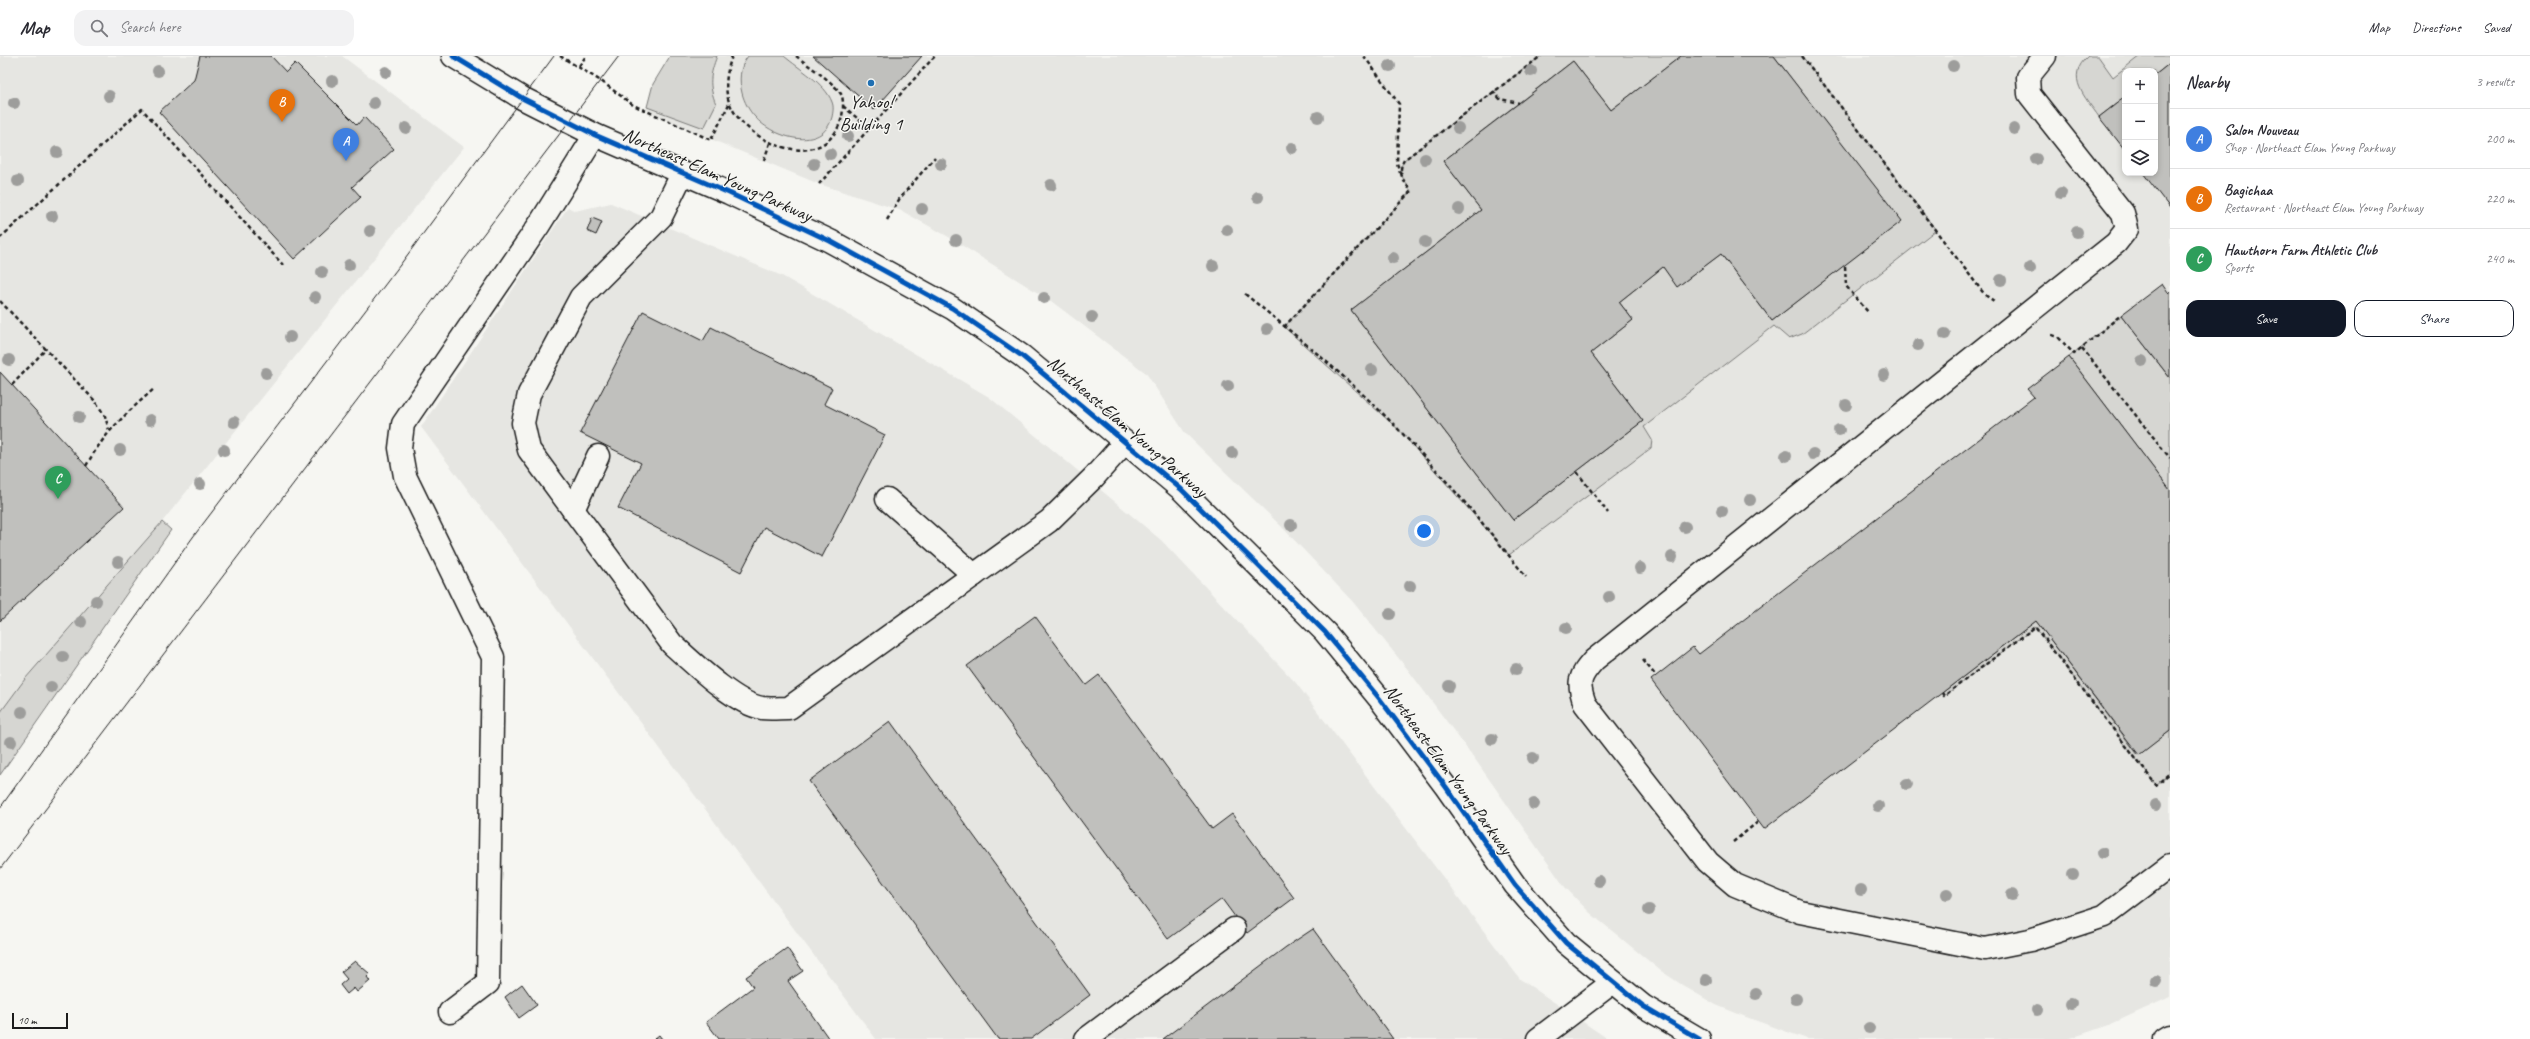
<!DOCTYPE html>
<meta charset="utf-8">
<style>
:root{--surface:#fff;--page:#f2f2f3;--text:#2b2b33;--muted:#7c7c81;--line:#e1e1e2;--accent:#111827}
body{margin:0;font-family:Caveat,sans-serif;background:var(--page);color:var(--text)}
.controls{position:absolute;right:12px;top:12px;display:grid;overflow:hidden;border-radius:8px;box-shadow:0 2px 6px #0003}
.controls button{width:36px;height:36px;display:grid;place-items:center;padding:0;border:0;border-bottom:1px solid var(--line);background:var(--surface);color:var(--text);font:20px sans-serif}
.scale{position:absolute;left:12px;bottom:10px;width:56px;box-sizing:border-box;padding-left:4px;border:2px solid #1c1c1c;border-top:0;font-size:11px;line-height:14px;white-space:nowrap;color:#1c1c1c;-webkit-text-stroke:3px #f6f6f2;paint-order:stroke}
.you{position:absolute;left:1424px;top:475px;width:14px;height:14px;margin:-10px;border:3px solid #fff;border-radius:50%;background:#1a73e8;box-shadow:0 0 0 6px #1a73e833}
.badge{display:grid;place-items:center;width:26px;height:26px;border-radius:50%;background:var(--accent);color:#fff;font-size:13px;font-weight:700}
.pin{position:absolute;translate:-50% -33px;filter:drop-shadow(0 1px 2px #0008)}
.pin::after{content:'';position:absolute;top:21px;width:14px;height:12px;background:inherit;clip-path:polygon(0 0,100% 0,50% 100%)}
.list{margin:0;padding:0;list-style:none}
h2{display:flex;justify-content:space-between;align-items:center;height:52px;margin:0;padding:0 16px;font-size:17px}
h2 small{font-size:13px;font-weight:400;color:var(--muted)}
.list li{display:grid;grid-template-columns:26px 1fr auto;gap:12px;align-items:center;box-sizing:border-box;height:60px;padding:0 16px;border-top:1px solid var(--line)}
.list b{display:block;font-size:15px;white-space:nowrap}
.list p{margin:0;font-size:13px;white-space:nowrap;color:var(--muted)}
.list em{font-size:13px;font-style:normal;color:var(--muted)}
.actions{display:flex;gap:8px;padding:12px 16px}
.actions a{flex:1;padding:9px 0;border:1px solid var(--accent);border-radius:12px;text-align:center;font-size:14px;color:var(--accent)}
.actions .main{background:var(--accent);color:#fff}
.icon{flex:none;width:22px;height:22px;fill:none;stroke:currentColor;stroke-width:2;stroke-linecap:round;stroke-linejoin:round}
.map{position:relative;flex:none;width:2170px;height:983px;overflow:hidden}
header{display:flex;align-items:center;gap:24px;box-sizing:border-box;height:56px;padding:0 20px;background:var(--surface);border-bottom:1px solid var(--line)}
header strong{font-size:19px}
nav{display:flex;gap:22px;margin-inline-start:auto;font-size:14px}
.search{width:280px;height:36px;background:var(--page);display:flex;align-items:center;gap:10px;box-sizing:border-box;padding:0 14px;border-radius:12px;color:var(--muted);font-size:15px}
main{display:flex}
aside{flex:1;background:var(--surface)}
.map>svg:first-child{display:block}
.built{fill:#e6e6e2;fill-rule:evenodd}
.green{fill:#d6d6d2;stroke:#797977}
.building{fill:#c0c0bd;stroke:#1c1c1c}
.lines{fill:none;stroke-linecap:round;stroke-linejoin:round}
.lane-casing{stroke:#1c1c1c;stroke-width:25}
.secondary-casing{stroke:#1c1c1c;stroke-width:25}
.path{stroke:#1c1c1c;stroke-width:2.5;stroke-dasharray:4 3;stroke-linecap:butt}
.lane{stroke:#f6f6f2;stroke-width:22}
.secondary{stroke:#f6f6f2;stroke-width:22}
.tram{stroke:#1c1c1c;stroke-width:1}
.cycleway-casing{stroke:#f6f6f2;stroke-width:8}
.cycleway{stroke:#0057b8;stroke-width:5}
.tree{fill:#9d9d9b}
.poi-dot{fill:#1f6fb2;stroke:#f6f6f2;stroke-width:1.5}
.labels{text-anchor:middle;stroke-width:3;stroke-linejoin:round;paint-order:stroke}
.poi-label{font-size:19px;fill:#1c1c1c;stroke:#f6f6f2}
.street-label{font-size:19px;fill:#1c1c1c;stroke:#f6f6f2}
</style>
<header>
<strong>Map</strong>
<div class="search"><svg class="icon" aria-label="search" viewBox="0 0 24 24"><circle cx="10" cy="10" r="6"/><path d="M15 15l6 6"/></svg>Search here</div>
<nav><a>Map</a><a>Directions</a><a>Saved</a></nav>
</header>
<main>
<div class="map">
<svg width="2170" height="983" viewBox="0 0 2170 983">
<rect width="100%" height="100%" fill="#f6f6f2"/>
<filter id="ink" filterUnits="userSpaceOnUse"><feTurbulence type="fractalNoise" baseFrequency=".025" numOctaves="2"/><feDisplacementMap in="SourceGraphic" scale="8" xChannelSelector="R" yChannelSelector="G"/><feConvolveMatrix kernelMatrix="1 2 1 2 8 2 1 2 1" color-interpolation-filters="sRGB"/></filter>
<g filter="url(#ink)">
<!-- built -->
<g class="built">
<polygon points="0,0 342,0 464,91 162,466 25,623 0,657"/>
<path d="M670,0H2170V941L2109,969L2068,983H1807L1746,961L1716,949L1687,932L1661,915L1589,856L1564,830L1477,706L1409,615L1353,546L1281,470L1185,377L1146,317L1051,245L947,180L902,155L819,128L672,67L646,54L653,28ZM2125,15H2155V117H2125Z"/>
<polygon points="611,147 782,220 989,341 1161,484 1296,627 1520,923 1608,983 876,983 421,371 568,151 575,155"/>
</g>
<!-- green -->
<g class="green">
<path d="M670,0H717C710,18 708,29 716,48L704,72L647,51L653,28Z"/>
<path d="M748,0H784C799,13 825,27 832,46C834,51 833,56 832,61C823,97 773,82 755,61C749,55 744,45 742,37C739,25 739,11 748,0Z"/>
<path d="M1541,0H1681L1611,54L1573,5L1443,105L1481,154L1351,254L1513,464L1643,365L1591,297L1633,264L1619,246L1663,211L1678,230L1721,198L1772,265L1901,165L1774,0H1802L1936,174L1802,278L1789,283L1774,270L1644,371L1652,384L1651,392L1509,499L1399,374L1284,271L1411,135C1404,124 1397,117 1404,104Z"/>
<path d="M2088,0H2098L2113,21L2140,0H2170V7L2155,19V15H2125V41L2099,61C2086,42 2064,21 2088,0Z"/>
<polygon points="2121,259 2170,322 2170,434 2069,301"/>
<polygon points="162,466 171,474 0,719 0,657 25,623"/>
<polygon points="2036,565 2138,699 2170,675 2170,717 2156,729 2035,571 1944,640 1942,637"/>
</g>
<!-- building -->
<g class="building">
<polygon points="200,0 271,0 286,16 295,7 357,69 364,61 394,93 352,131 361,141 294,203 159,56 194,24"/>
<polygon points="813,0 922,0 874,54"/>
<polygon points="1681,0 1774,0 1902,165 1772,265 1721,198 1677,231 1663,211 1619,246 1633,264 1591,297 1643,365 1513,464 1351,254 1481,154 1443,105 1519,47 1573,5 1611,54"/>
<polygon points="2170,7 2170,152 2143,117 2155,117 2155,19"/>
<polygon points="2125,41 2125,94 2099,61"/>
<polygon points="592,162 602,166 596,179 587,175"/>
<polygon points="2162,228 2168,237 2170,235 2170,322 2121,259"/>
<polygon points="643,255 703,285 711,271 832,332 824,348 885,379 822,501 764,471 741,516 618,452 641,407 580,377"/>
<polygon points="2069,301 2170,434 2170,675 2139,699 2036,565 1764,773 1651,624 1693,591 1699,598 2034,341 2027,333"/>
<polygon points="0,316 124,451 0,565"/>
<polygon points="1035,560 1086,629 1099,619 1212,773 1232,758 1294,842 1247,877 1222,843 1168,883 967,610"/>
<polygon points="890,665 1090,939 1031,983 998,983 809,725"/>
<polygon points="1313,873 1393,983 1163,983 1286,891"/>
<polygon points="787,892 803,915 788,925 829,983 719,983 706,966 753,931 746,921"/>
<polygon points="355,905 370,918 367,921 370,925 357,936 354,932 347,938 340,929 347,923 341,916"/>
<polygon points="522,928 537,949 519,962 505,941"/>
<polygon points="659,979 662,983 654,983"/>
</g>
<g class="lines">
<!-- lane casing -->
<g class="lane-casing">
<g id="lane">
<path d="M2045,0L2028,21L2029,38L2123,157L2127,173L2116,187L1594,604C1579,621 1577,626 1585,648L1708,806L1735,829L1800,856L1985,893L2030,884L2104,860L2170,810"/>
<path d="M682,118L661,161L581,241L529,338L523,367L529,394L672,588C692,606 735,648 762,652C770,653 780,652 789,652L1049,465L1094,421L1125,386"/>
<polyline points="887,443 974,519"/>
<polyline points="573,454 598,400"/>
<polyline points="450,956 488,927 493,601 405,420 400,392 403,368 539,169 595,79"/>
<polyline points="1086,983 1234,873"/>
<polyline points="1538,983 1613,926"/>
</g>
</g>
<!-- secondary casing -->
<g class="secondary-casing">
<g id="secondary">
<polyline points="453,0 522,42 595,79 729,137 830,185 952,252 1022,300 1181,433 1325,576 1379,642 1446,731 1515,829 1566,887 1643,950 1699,983"/>
<polyline points="2165,983 2170,980"/>
</g>
</g>
<!-- path -->
<g class="path">
<polyline points="560,0 601,25 633,49 711,84 729,48"/>
<path d="M732,0C727,14 723,33 730,48C746,87 820,118 840,67C843,60 844,48 842,40C837,28 807,9 796,0"/>
<polyline points="1364,0 1399,48 1397,107 1400,117"/>
<polyline points="1802,0 1985,239 1994,245"/>
<polyline points="579,10 586,0"/>
<polyline points="1493,35 1500,43 1519,47"/>
<polyline points="843,50 870,73"/>
<polyline points="764,104 770,87"/>
<polyline points="819,128 935,0"/>
<polyline points="887,164 900,142 935,101"/>
<polyline points="0,182 142,53 283,209"/>
<polyline points="1845,210 1846,230 1868,256"/>
<path d="M1245,238C1298,281 1352,325 1399,374C1444,421 1486,470 1526,521"/>
<polyline points="0,245 96,346 105,360 109,374"/>
<path d="M1284,271L1411,135C1403,124 1397,117 1404,104L1541,0"/>
<polyline points="2052,279 2058,281 2074,298 2121,259"/>
<polyline points="2082,292 2170,402"/>
<polyline points="12,329 46,293"/>
<path d="M86,410C106,374 125,359 155,332"/>
<polyline points="1577,416 1608,457"/>
<polyline points="1643,604 1656,620"/>
<polyline points="1942,637 1944,640 2035,571 2156,729 2170,717"/>
<polyline points="1733,786 1759,765"/>
</g>
<!-- lane -->
<use href="#lane" class="lane"/>
<!-- secondary -->
<use href="#secondary" class="secondary"/>
<!-- tram -->
<g class="tram">
<polyline points="0,752 193,481 400,209 554,0"/>
<polyline points="0,813 619,0"/>
</g>
<!-- cycleway casing -->
<g class="cycleway-casing">
<polyline id="cycleway" points="453,0 522,42 595,79 729,137 830,185 952,252 1022,300 1181,433 1325,576 1379,642 1446,731 1515,829 1566,887 1643,950 1699,983"/>
</g>
<!-- cycleway -->
<use href="#cycleway" class="cycleway"/>
</g>
<!-- trees -->
<g class="tree">
<circle cx="1390" cy="10" r="6"/>
<circle cx="1953" cy="10" r="6"/>
<circle cx="158" cy="15" r="6"/>
<circle cx="1531" cy="15" r="6"/>
<circle cx="386" cy="16" r="6"/>
<circle cx="332" cy="25" r="6"/>
<circle cx="109" cy="40" r="6"/>
<circle cx="14" cy="47" r="6"/>
<circle cx="374" cy="47" r="6"/>
<circle cx="1318" cy="61" r="6"/>
<circle cx="406" cy="72" r="6"/>
<circle cx="1458" cy="72" r="6"/>
<circle cx="2014" cy="73" r="6"/>
<circle cx="848" cy="80" r="6"/>
<circle cx="1292" cy="92" r="6"/>
<circle cx="57" cy="96" r="6"/>
<circle cx="830" cy="98" r="6"/>
<circle cx="1425" cy="103" r="6"/>
<circle cx="2036" cy="103" r="6"/>
<circle cx="814" cy="108" r="6"/>
<circle cx="941" cy="108" r="6"/>
<circle cx="18" cy="125" r="6"/>
<circle cx="1051" cy="129" r="6"/>
<circle cx="2061" cy="137" r="6"/>
<circle cx="1258" cy="141" r="6"/>
<circle cx="922" cy="153" r="6"/>
<circle cx="1459" cy="153" r="6"/>
<circle cx="52" cy="160" r="6"/>
<circle cx="1227" cy="174" r="6"/>
<circle cx="370" cy="175" r="6"/>
<circle cx="2077" cy="176" r="6"/>
<circle cx="956" cy="184" r="6"/>
<circle cx="1425" cy="186" r="6"/>
<circle cx="1393" cy="202" r="6"/>
<circle cx="349" cy="209" r="6"/>
<circle cx="1213" cy="210" r="6"/>
<circle cx="2030" cy="212" r="6"/>
<circle cx="322" cy="216" r="6"/>
<circle cx="2001" cy="224" r="6"/>
<circle cx="315" cy="241" r="6"/>
<circle cx="1044" cy="242" r="6"/>
<circle cx="1092" cy="261" r="6"/>
<circle cx="1267" cy="273" r="6"/>
<circle cx="1945" cy="278" r="6"/>
<circle cx="290" cy="281" r="6"/>
<circle cx="1918" cy="289" r="6"/>
<circle cx="9" cy="304" r="6"/>
<circle cx="2142" cy="305" r="6"/>
<circle cx="1372" cy="314" r="6"/>
<circle cx="266" cy="317" r="6"/>
<circle cx="1884" cy="319" r="6"/>
<circle cx="1228" cy="330" r="6"/>
<circle cx="1846" cy="349" r="6"/>
<circle cx="79" cy="361" r="6"/>
<circle cx="150" cy="364" r="6"/>
<circle cx="234" cy="366" r="6"/>
<circle cx="1839" cy="374" r="6"/>
<circle cx="120" cy="394" r="6"/>
<circle cx="224" cy="394" r="6"/>
<circle cx="1232" cy="397" r="6"/>
<circle cx="1813" cy="398" r="6"/>
<circle cx="1786" cy="400" r="6"/>
<circle cx="200" cy="428" r="6"/>
<circle cx="1750" cy="444" r="6"/>
<circle cx="1722" cy="455" r="6"/>
<circle cx="1291" cy="469" r="6"/>
<circle cx="1685" cy="471" r="6"/>
<circle cx="1672" cy="501" r="6"/>
<circle cx="118" cy="506" r="6"/>
<circle cx="1640" cy="512" r="6"/>
<circle cx="1410" cy="530" r="6"/>
<circle cx="1609" cy="541" r="6"/>
<circle cx="96" cy="545" r="6"/>
<circle cx="1390" cy="558" r="6"/>
<circle cx="81" cy="566" r="6"/>
<circle cx="1566" cy="572" r="6"/>
<circle cx="63" cy="601" r="6"/>
<circle cx="1516" cy="613" r="6"/>
<circle cx="1449" cy="630" r="6"/>
<circle cx="51" cy="631" r="6"/>
<circle cx="22" cy="656" r="6"/>
<circle cx="1492" cy="683" r="6"/>
<circle cx="11" cy="686" r="6"/>
<circle cx="1533" cy="702" r="6"/>
<circle cx="1907" cy="728" r="6"/>
<circle cx="1534" cy="748" r="6"/>
<circle cx="2156" cy="749" r="6"/>
<circle cx="1878" cy="750" r="6"/>
<circle cx="2102" cy="797" r="6"/>
<circle cx="2073" cy="819" r="6"/>
<circle cx="1599" cy="825" r="6"/>
<circle cx="1861" cy="834" r="6"/>
<circle cx="1947" cy="838" r="6"/>
<circle cx="2012" cy="839" r="6"/>
<circle cx="1649" cy="854" r="6"/>
<circle cx="1706" cy="924" r="6"/>
<circle cx="2156" cy="925" r="6"/>
<circle cx="1756" cy="938" r="6"/>
<circle cx="1796" cy="943" r="6"/>
<circle cx="2071" cy="948" r="6"/>
<circle cx="2037" cy="954" r="6"/>
<circle cx="1869" cy="972" r="6"/>
</g>
</g>
<!-- markers -->
<circle class="poi-dot" cx="871" cy="27" r="4"/>
<g class="labels">
<!-- poi labels -->
<g class="poi-label">
<text x="871" y="52">Yahoo!<tspan x="871" dy="22">Building 1</tspan></text>
</g>
<!-- street labels -->
<g class="street-label">
<text transform="translate(718 118) rotate(24)" y="7">Northeast Elam Young Parkway</text>
<text transform="translate(1128 370) rotate(41)" y="7">Northeast Elam Young Parkway</text>
<text transform="translate(1449 713) rotate(54)" y="7">Northeast Elam Young Parkway</text>
</g>
</g>
</svg>
<div class="controls">
<button>+</button>
<button>−</button>
<button><svg class="icon" aria-label="layers" viewBox="0 0 24 24"><path d="M12 4l9 5-9 5-9-5zM3 14l9 5 9-5"/></svg></button>
</div>
<div class="scale">10 m</div>
<div class="you"></div>
<div class="pin badge" style="left:346px;top:105px;background:#3f7fe0">A</div>
<div class="pin badge" style="left:282px;top:66px;background:#e8710a">B</div>
<div class="pin badge" style="left:58px;top:443px;background:#2e9e5b">C</div>
</div>
<aside>
<h2>Nearby<small>3 results</small></h2>
<ul class="list">
<li><span class="badge" style="background:#3f7fe0">A</span><div><b>Salon Nouveau</b><p>Shop · Northeast Elam Young Parkway</p></div><em>200 m</em></li>
<li><span class="badge" style="background:#e8710a">B</span><div><b>Bagichaa</b><p>Restaurant · Northeast Elam Young Parkway</p></div><em>220 m</em></li>
<li><span class="badge" style="background:#2e9e5b">C</span><div><b>Hawthorn Farm Athletic Club</b><p>Sports</p></div><em>240 m</em></li>
</ul>
<div class="actions"><a class="main">Save</a><a>Share</a></div>
</aside>
</main>
